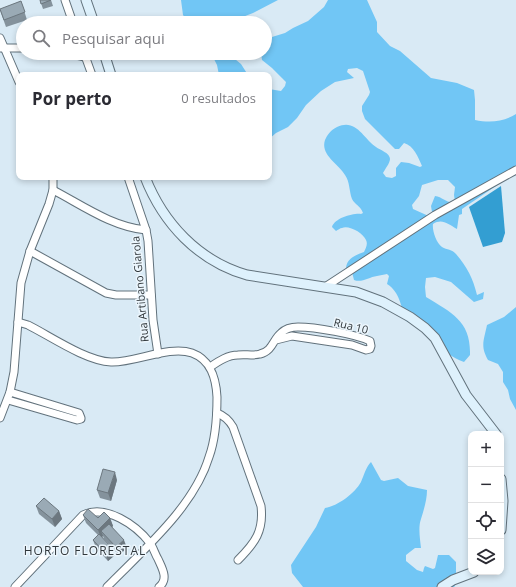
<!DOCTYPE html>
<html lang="pt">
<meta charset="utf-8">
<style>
:root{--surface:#fff;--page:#f7f7f7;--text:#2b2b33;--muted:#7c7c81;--line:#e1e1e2}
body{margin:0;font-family:"Open Sans",sans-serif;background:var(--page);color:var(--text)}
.controls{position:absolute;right:12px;bottom:12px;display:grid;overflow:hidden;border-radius:8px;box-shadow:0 2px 6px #0003}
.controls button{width:36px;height:36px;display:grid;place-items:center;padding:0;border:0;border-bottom:1px solid var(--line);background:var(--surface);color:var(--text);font:20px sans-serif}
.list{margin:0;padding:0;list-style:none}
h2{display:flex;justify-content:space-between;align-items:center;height:52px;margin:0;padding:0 16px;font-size:17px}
h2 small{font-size:13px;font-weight:400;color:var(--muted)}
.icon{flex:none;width:22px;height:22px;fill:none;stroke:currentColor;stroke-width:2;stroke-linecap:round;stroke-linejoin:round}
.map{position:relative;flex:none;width:516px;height:587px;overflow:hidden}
.search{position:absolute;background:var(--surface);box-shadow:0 2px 6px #0003;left:16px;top:16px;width:256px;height:44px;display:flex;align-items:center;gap:10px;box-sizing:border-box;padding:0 14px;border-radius:22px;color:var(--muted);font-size:15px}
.panel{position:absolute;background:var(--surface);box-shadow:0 2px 6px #0003;left:16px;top:72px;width:256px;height:108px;border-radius:8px}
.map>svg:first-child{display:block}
.green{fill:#71c6f5;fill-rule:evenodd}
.water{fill:#339ed2}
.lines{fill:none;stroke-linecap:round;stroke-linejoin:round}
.street-casing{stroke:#62727c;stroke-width:9}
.secondary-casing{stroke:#62727c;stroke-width:11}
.street{stroke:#fff;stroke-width:7}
.secondary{stroke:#def1fc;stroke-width:9}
.wall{fill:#84929c}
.shaded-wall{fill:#6c777f}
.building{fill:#9aaab5;stroke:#6c777f}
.labels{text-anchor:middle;stroke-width:3;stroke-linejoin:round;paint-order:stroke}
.street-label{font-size:11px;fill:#31383c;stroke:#ecf6fd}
.neighbourhood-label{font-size:12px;letter-spacing:1px;fill:#31383c;stroke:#ecf6fd}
</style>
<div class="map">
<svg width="516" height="587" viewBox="0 0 516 587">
<rect width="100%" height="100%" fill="#d9eaf5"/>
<!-- green -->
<g class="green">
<polygon points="181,0 278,0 253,13 235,20 232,23 189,23 183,15"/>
<path d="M328,0H367L377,22V32L390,46L400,51L431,78L457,83L474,90L475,100V120C490,123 503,122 516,114V175L509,177L462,209V214L459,215L457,229C448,224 442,218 433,224C432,230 436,243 442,247C447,250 452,249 456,254C467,267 473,278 477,295L484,292L483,299L474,302L451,282L435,277L426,278L425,287L426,297C452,313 471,321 470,355L464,362C440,354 429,329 406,321C401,307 400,292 387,284L389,276L387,274C384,275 380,275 377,276C369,277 362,283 354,280L352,272L346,268C347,258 356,255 364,252C366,248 368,244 366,240C363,233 349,225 342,228C340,228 338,230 336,231L332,227C335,218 353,213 361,214L363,213C360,205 355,205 352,199C349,191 350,182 345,175C339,164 320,155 325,140C327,135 331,130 337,127C356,118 363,138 376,147C380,150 390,153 390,159C390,163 385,169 383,173L386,177L392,178L396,176V168L401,162L409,163L420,167L422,166C418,157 414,146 404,143L399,149H395L365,119L362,111V106L369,95L370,92L363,71L357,68L348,69L347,72L354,78L335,82L321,91L306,105L297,118L288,127L276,133L269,139V89L281,91L285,86L286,82L272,68L262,60L261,53H265V47L272,37L285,33L293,28L308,21L324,7ZM438,180H448L455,187L454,195L455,202C447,204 443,197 435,196L431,206L433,218L413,209L412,205L419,196L422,185Z"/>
<polygon points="211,53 230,53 230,55 241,64 248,75 219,75 217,65"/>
<path d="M516,307V410L510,399L508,390L503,382V372L498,364L488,360C480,346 484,340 487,325L504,317Z"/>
<path d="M371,462L381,480L384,481L398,478L408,486L427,490C427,500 424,509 421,519C418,527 420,539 421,548H415L406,555V561L417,570L423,572L424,568L425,566L433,569L435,568L438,555H449L456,562V584L454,587H303L292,573L291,565L316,527L325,508C338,506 355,493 361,482C364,475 366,467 371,462Z"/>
</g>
<!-- water -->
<polygon class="water" points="501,186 505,233 502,242 483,247 469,207"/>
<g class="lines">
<!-- street casing -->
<g class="street-casing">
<g id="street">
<polyline points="65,0 73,23"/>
<polyline points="0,38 19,82"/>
<polyline points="0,48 23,48"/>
<polyline points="67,53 85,57"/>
<polyline points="84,53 92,75"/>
<polyline points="128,177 146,230 148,241 153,320 158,354"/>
<path d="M53,190C82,205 112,227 146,230"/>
<polyline points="30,251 106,293 116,295 151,295"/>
<polyline points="325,287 435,215 516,170"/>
<path d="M18,322L28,325C50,336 86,361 111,362C135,363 169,345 192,353C211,360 216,378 217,397C217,417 216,438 209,457C194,507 143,550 107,587"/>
<path d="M210,367C219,361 228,355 238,355C245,354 253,356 260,354C273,351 273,339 281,333C285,329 292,327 298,327C315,327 355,334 370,341L371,346L370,349L366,350L352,345L292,336L276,340"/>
<polyline points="8,400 77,420 81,419 81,418 79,413 10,392"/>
<path d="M217,413C225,416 229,420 233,427L261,506C264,531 255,543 238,560"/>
<polyline points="0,418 10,392 14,372 21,283 30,251 49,204 53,190 53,177"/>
<path d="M15,587L83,515C106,504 136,525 150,543C153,547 155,554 158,559C162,568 169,579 159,587"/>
</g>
</g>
<!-- secondary casing -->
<g class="secondary-casing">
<g id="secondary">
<polyline points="86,0 94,23"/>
<polyline points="104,53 111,75"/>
<path d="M145,177C163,223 198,261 247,275L356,292L383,302L410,317L425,328L435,338L466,395L496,434"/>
<polyline points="501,479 503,501 501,530"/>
<polyline points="442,587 453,580 474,572"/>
</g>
</g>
<!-- street -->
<use href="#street" class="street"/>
<!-- secondary -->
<use href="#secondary" class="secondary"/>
</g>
<!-- wall -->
<g class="wall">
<polygon points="40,0 51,0 53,6 43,9"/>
<polygon points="21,1 27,20 6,27 0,10"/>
<polygon points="117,480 111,501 100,498 97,490"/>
<polygon points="36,506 59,511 62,519 55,527 39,514"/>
<polygon points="83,515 98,518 110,518 113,526 112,527 127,548 119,555 104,539 103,536 102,537 115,555 108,561 96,548 93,540 98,535 86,523"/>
</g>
<!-- shaded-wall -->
<g class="shaded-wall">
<polygon points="115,472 117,480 111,501 108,493"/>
<polygon points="59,511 62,519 55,527 52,519"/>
<polygon points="110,518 113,526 105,535 101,531 103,536 101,538 98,530"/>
<polygon points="124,540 127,548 119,555 116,547"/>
<polygon points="112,548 115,555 108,561 106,554"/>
</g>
<!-- building -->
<g class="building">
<polygon points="40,0 51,0 41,4"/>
<polygon points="21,1 25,12 4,20 0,9"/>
<polygon points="103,469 115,472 108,493 97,490"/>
<polygon points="44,498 59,511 52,519 36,506"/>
<polygon points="88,509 98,518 104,512 110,518 98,530 83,515"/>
<polygon points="109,524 124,540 116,547 101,531"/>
<polygon points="99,534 112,548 106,554 93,540"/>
</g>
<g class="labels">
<!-- street labels -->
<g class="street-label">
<text transform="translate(140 289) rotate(-95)" y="4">Rua Artibano Giarola</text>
<text transform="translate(351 326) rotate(14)" y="4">Rua 10</text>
</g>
<!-- neighbourhood labels -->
<g class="neighbourhood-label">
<text x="85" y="555">HORTO FLORESTAL</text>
</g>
</g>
</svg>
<div class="controls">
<button>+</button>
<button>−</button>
<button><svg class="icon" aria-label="locate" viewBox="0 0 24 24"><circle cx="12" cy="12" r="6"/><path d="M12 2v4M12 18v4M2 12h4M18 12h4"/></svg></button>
<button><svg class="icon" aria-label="layers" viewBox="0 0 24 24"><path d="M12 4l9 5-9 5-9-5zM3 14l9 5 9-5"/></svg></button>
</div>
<div class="search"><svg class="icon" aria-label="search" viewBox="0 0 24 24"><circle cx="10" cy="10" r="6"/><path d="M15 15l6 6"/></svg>Pesquisar aqui</div>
<section class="panel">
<h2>Por perto<small>0 resultados</small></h2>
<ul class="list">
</ul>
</section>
</div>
